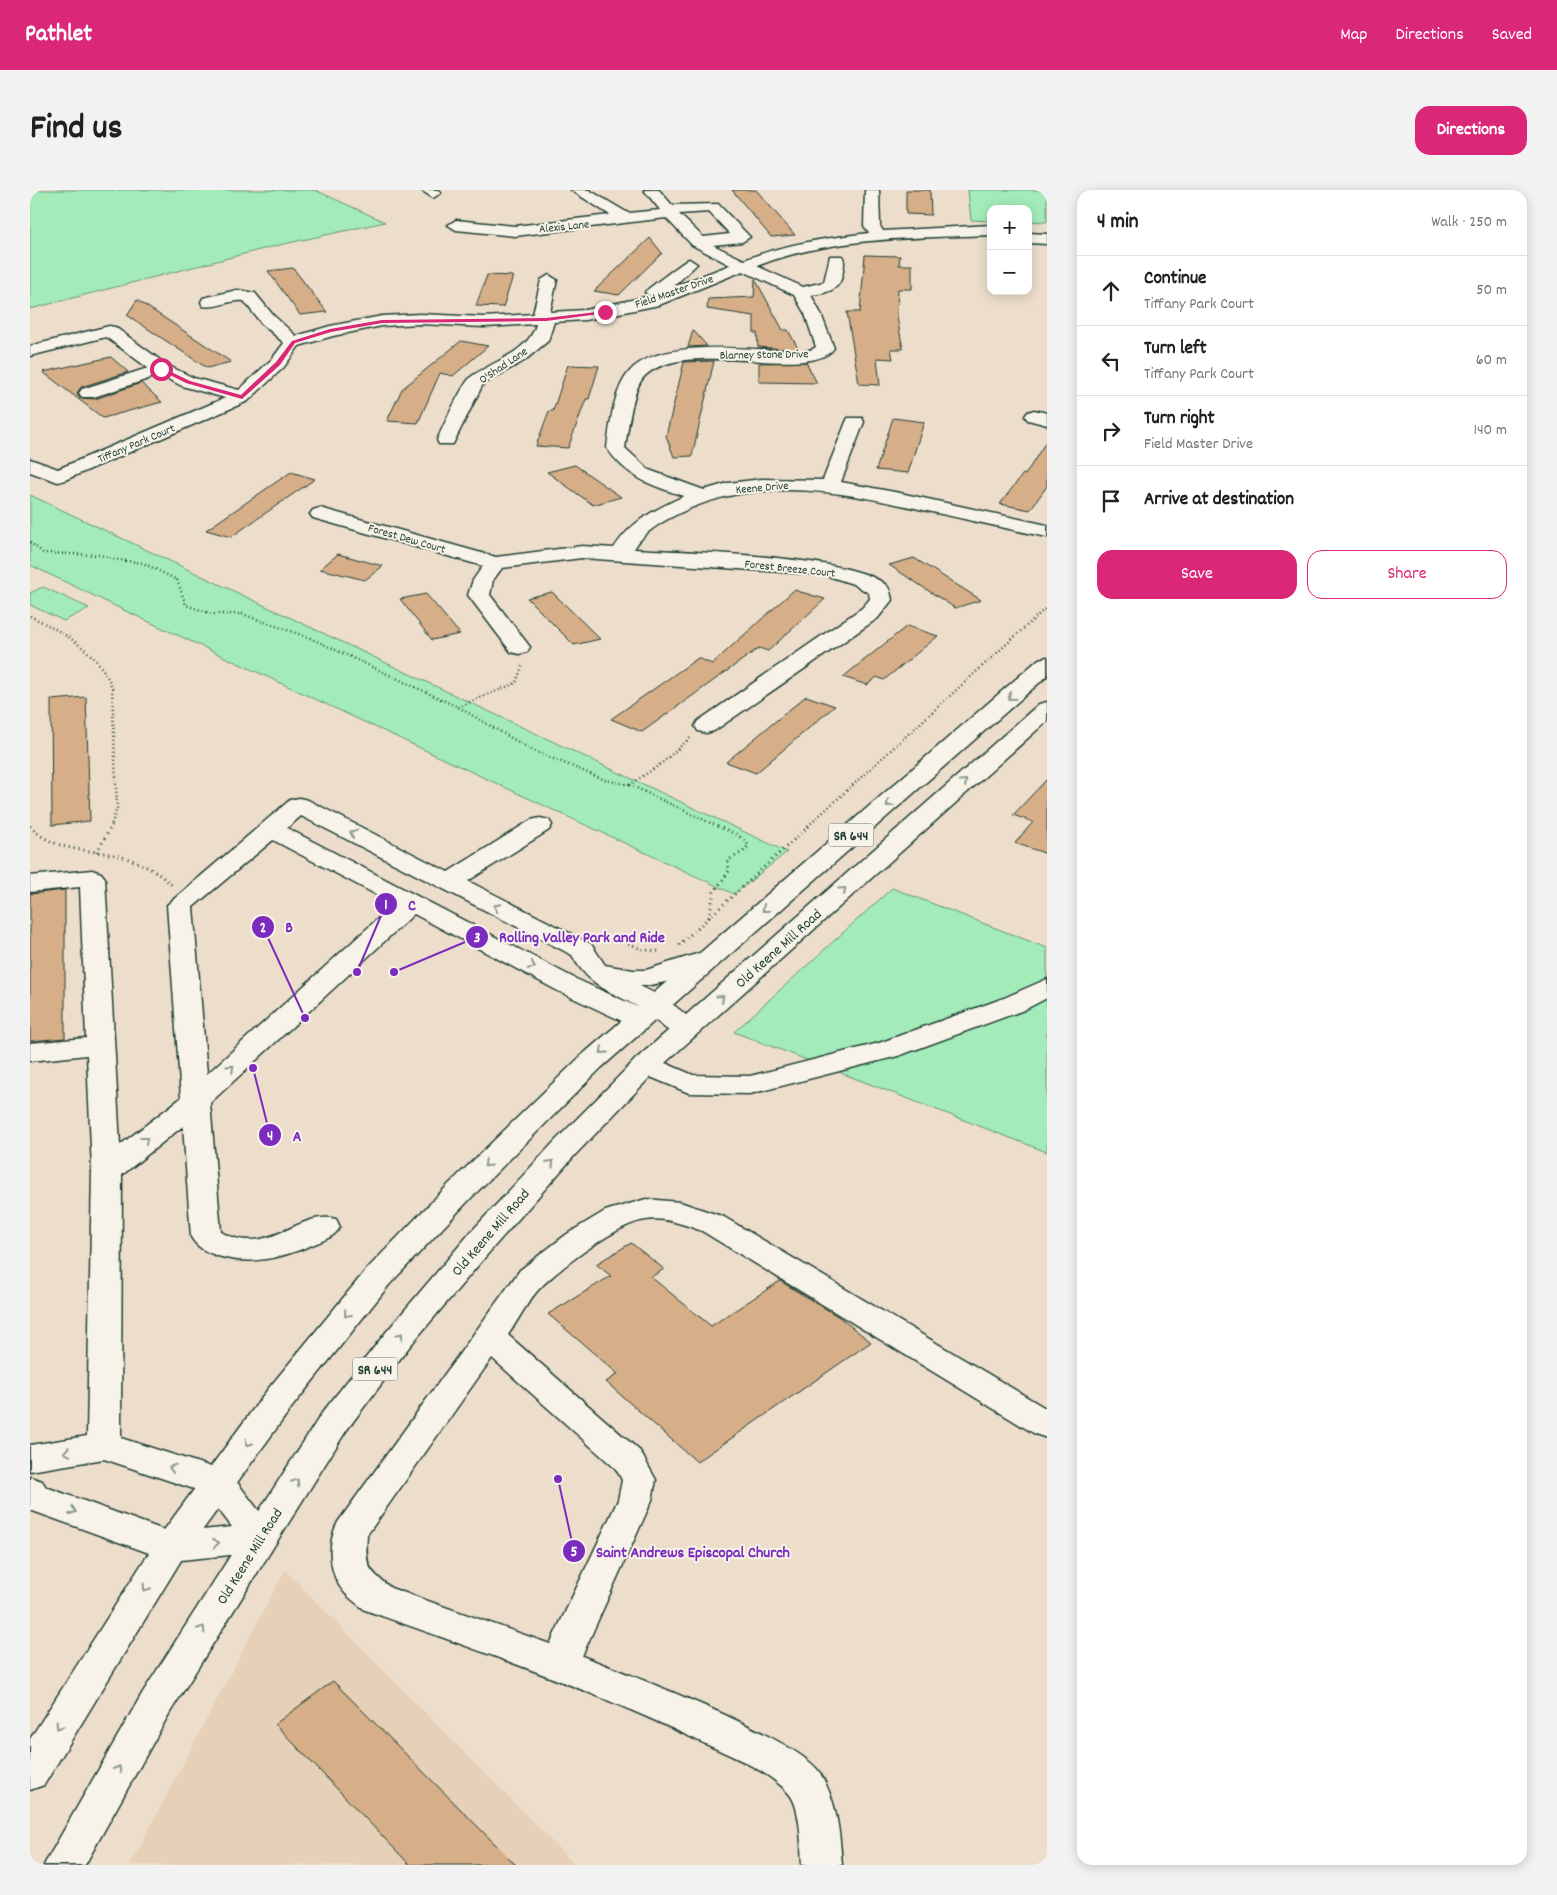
<!DOCTYPE html>
<meta charset="utf-8">
<style>
:root{--surface:#fff;--page:#f2f2f2;--text:#202124;--muted:#757577;--line:#e0e0e0;--accent:#db2777}
body{margin:0;font-family:Dekko,sans-serif;background:var(--page);color:var(--text)}
.controls{position:absolute;right:15px;top:15px;display:grid;overflow:hidden;border-radius:10px;box-shadow:0 2px 12px #0003}
.controls button{width:45px;height:45px;display:grid;place-items:center;padding:0;border:0;border-bottom:1px solid var(--line);background:var(--surface);color:var(--text);font:25px sans-serif}
.stop{position:absolute;width:15px;height:15px;margin:-11px;border:4px solid #db2777;border-radius:50%;background:#fff}
.stop.end{background:#db2777;border-color:#fff;box-shadow:0 1px 5px #0008}
.list{margin:0;padding:0;list-style:none}
h2{display:flex;justify-content:space-between;align-items:center;height:65px;margin:0;padding:0 20px;font-size:21px}
h2 small{font-size:16px;font-weight:400;color:var(--muted)}
.list li{display:grid;grid-template-columns:32px 1fr auto;gap:15px;align-items:center;box-sizing:border-box;height:70px;padding:0 20px;border-top:1px solid var(--line)}
.list b{display:block;font-size:19px;white-space:nowrap}
.list p{margin:0;font-size:16px;white-space:nowrap;color:var(--muted)}
.list em{font-size:16px;font-style:normal;color:var(--muted)}
.actions{display:flex;gap:10px;padding:15px 20px}
.actions a{flex:1;padding:11px 0;border:1px solid var(--accent);border-radius:15px;text-align:center;font-size:18px;color:var(--accent)}
.actions .main{background:var(--accent);color:#fff}
.icon{flex:none;width:28px;height:28px;fill:none;stroke:currentColor;stroke-width:2;stroke-linecap:round;stroke-linejoin:round}
.map{position:relative;flex:none;width:1017px;height:1675px;overflow:hidden;border-radius:15px}
header{display:flex;align-items:center;gap:30px;box-sizing:border-box;height:70px;padding:0 25px;background:var(--accent);color:#fff}
header strong{font-size:24px}
nav{display:flex;gap:28px;margin-inline-start:auto;font-size:18px}
.intro{display:flex;align-items:center;justify-content:space-between;box-sizing:border-box;height:120px;padding:0 30px}
h1{margin:0;font-size:35px}
.button{padding:12px 22px;border-radius:15px;background:var(--accent);color:#fff;font-size:18px;font-weight:700}
main{display:flex;gap:30px;padding:0 30px}
aside{flex:1;background:var(--surface);border-radius:15px;box-shadow:0 2px 12px #0003}
.map>svg:first-child{display:block}
.built{fill:#e6d0b7}
.green{fill:#a3ecba;stroke:#619477}
.building{fill:#d6ae88;stroke:#1f3d34}
.lines{fill:none;stroke-linecap:round;stroke-linejoin:round}
.minor-casing{stroke:#1f3d34;stroke-width:3}
.major-casing{stroke:#1f3d34;stroke-width:3}
.path-far1{stroke:#1f3d34;stroke-width:2.5;stroke-dasharray:1 3;stroke-linecap:butt}
.path{stroke:#1f3d34;stroke-width:3;stroke-dasharray:1 4;stroke-linecap:butt}
.minor{fill:#f7f3e8;fill-rule:evenodd}
.major{fill:#f7f3e8;fill-rule:evenodd}
.oneway{stroke:#8b988e}
.route{fill:#db2777}
.labels{text-anchor:middle;stroke-width:4;stroke-linejoin:round;paint-order:stroke}
.far-street-label{font-size:12px;fill:#1f3d34;stroke:#f7f3e8}
.shield{fill:#f7f3e8;stroke:#60746a;stroke-width:1}
.shield-label{font-size:14px;font-weight:bold;fill:#1f3d34}
.street-label{font-size:15px;fill:#1f3d34;stroke:#f7f3e8}
.leader{fill:none;stroke:#7b2cbf;stroke-width:2}
.callout-dot{fill:#7b2cbf;stroke:#f7f3e8;stroke-width:2}
.mark-label{font-size:15px;text-anchor:middle;font-weight:bold;fill:#fff}
.callout-label{font-size:16px;text-anchor:middle;font-weight:bold;fill:#7b2cbf;stroke:#f7f3e8;stroke-width:4;stroke-linejoin:round;paint-order:stroke}
</style>
<header>
<strong>Pathlet</strong>
<nav><a>Map</a><a>Directions</a><a>Saved</a></nav>
</header>
<div class="intro"><h1>Find us</h1><a class="button">Directions</a></div>
<main>
<div class="map">
<svg width="1017" height="1675" viewBox="0 0 1017 1675">
<rect width="100%" height="100%" fill="#eddecb"/>
<filter id="ink" filterUnits="userSpaceOnUse"><feTurbulence type="fractalNoise" baseFrequency=".02" numOctaves="2"/><feDisplacementMap in="SourceGraphic" scale="10" xChannelSelector="R" yChannelSelector="G"/><feConvolveMatrix kernelMatrix="1 2 1 2 8 2 1 2 1" color-interpolation-filters="sRGB"/></filter>
<g filter="url(#ink)">
<!-- built -->
<polygon class="built" points="255,1380 545,1675 100,1675"/>
<!-- green -->
<g class="green">
<polygon points="0,0 285,0 355,32 245,56 0,119"/>
<polygon points="938,0 1017,0 1017,32 998,31 998,19 961,19 961,31 941,30"/>
<polygon points="0,305 757,662 704,704 85,416 0,375"/>
<polygon points="13,397 59,418 34,431 0,415 0,403"/>
<polygon points="862,698 1017,758 1017,962 704,842"/>
</g>
<!-- building -->
<g class="building">
<polygon points="702,0 726,0 765,45 741,47"/>
<polygon points="876,0 900,0 901,25 876,24"/>
<polygon points="620,48 632,63 589,105 564,101"/>
<polygon points="835,65 870,66 869,75 882,75 882,99 868,99 867,127 873,159 861,159 863,169 847,168 850,195 829,194 817,122 830,122"/>
<polygon points="263,78 297,122 270,125 238,81"/>
<polygon points="457,85 483,86 473,117 446,116"/>
<polygon points="725,89 753,140 758,140 769,160 728,157 727,143 724,143 724,126 677,119 678,109 724,107"/>
<polygon points="107,110 201,172 177,178 97,125"/>
<polygon points="663,140 677,156 658,157"/>
<polygon points="431,151 458,156 423,186 410,183 388,233 357,231 372,199"/>
<polygon points="81,167 98,182 51,197 47,203 50,208 65,209 111,193 132,212 73,228 13,182"/>
<polygon points="684,171 662,266 644,267 636,246 654,172"/>
<polygon points="776,172 787,193 729,192 729,173"/>
<polygon points="538,175 569,176 559,209 556,209 538,258 506,256 519,221 523,221"/>
<polygon points="863,228 894,232 878,283 846,280"/>
<polygon points="1017,250 1017,296 1000,320 970,314 993,284 995,285"/>
<polygon points="545,275 591,307 563,315 517,282"/>
<polygon points="261,282 285,289 201,347 176,340"/>
<polygon points="308,364 353,376 335,390 290,379"/>
<polygon points="884,368 951,410 925,418 859,375"/>
<polygon points="764,400 795,409 738,461 729,458 612,542 581,529 668,468 682,474"/>
<polygon points="522,402 570,449 544,455 497,408"/>
<polygon points="396,404 430,444 402,450 370,409"/>
<polygon points="877,436 908,446 854,490 847,487 837,495 813,487"/>
<polygon points="776,506 805,516 726,583 696,572"/>
<polygon points="56,507 60,631 22,635 21,510"/>
<polygon points="1017,589 1017,664 985,653 1003,632 983,625"/>
<polygon points="35,700 35,848 0,851 0,704"/>
<polygon points="601,1053 634,1079 621,1087 681,1136 750,1091 809,1127 841,1152 667,1272 576,1192 588,1184 518,1124 581,1086 566,1074"/>
<polygon points="303,1491 486,1675 380,1675 245,1534"/>
</g>
<g class="lines">
<!-- minor casing -->
<g class="minor-casing">
<g id="minor">
<polygon points="391,0 408,0 411,3 403,8"/>
<path d="M541,0H559L598,23L630,20L614,0H629L642,15L688,14L720,47L712,52L683,55L714,70C754,54 796,48 839,43L834,36L835,0H849L850,36L853,41L961,35V45C884,48 800,47 727,76L773,97L794,92L800,66H812C815,70 814,75 813,81C811,100 798,103 781,105L791,124L804,158C780,193 652,145 613,188C602,201 598,240 595,258L619,280L674,300L698,293L732,289L793,290L816,232L818,228H832L834,232L811,292L870,303L1017,335V347C978,339 940,330 902,322C819,303 731,284 652,322C633,331 614,341 604,359C653,362 826,365 857,396C860,399 861,405 862,410L848,428L684,541L676,543L668,541L665,536L668,531L832,418L840,409L839,403L823,394L795,385L552,368L472,378L463,390L460,405L500,457L497,462L489,464L481,462L438,405L443,390L453,376L283,328L280,324L283,320L290,318L466,367L552,356L584,358C601,331 626,319 654,306C622,296 596,287 577,258C580,235 583,200 600,181C627,151 703,158 741,160C754,160 775,165 786,157L775,124L764,105L713,81L629,115L555,130L524,132L518,151L494,171L453,194L423,254H409L407,250C413,237 433,192 442,186C463,172 500,161 506,134L454,137L390,134L352,136L303,146L269,156L254,177L218,211L35,290L28,292L0,282V269L28,279L195,208L152,196L130,185L64,207H52L49,203L52,199L118,178L76,147L0,166V156L79,136L85,137L137,175L164,188L209,200L242,169L254,153L231,133L214,111C200,109 187,119 173,116L171,112L173,108L207,100L225,103L243,125L266,146L300,136L352,126L390,124L454,127L503,124L511,90L519,85L527,90L520,122L555,120L620,106L615,102C616,100 656,70 659,69L667,74L643,97L700,75L662,55L636,28L485,46L426,40L418,35L426,30L485,36L580,25ZM679,22L700,44L673,47L649,24Z"/>
<polygon points="998,43 1017,44 1017,54 998,53"/>
<polygon points="1004,220 1017,223 1017,235 998,230 995,226 998,222"/>
<path d="M269,608L278,610L418,682L501,630L510,628L519,630L522,635L519,640L438,691L561,754L575,775L603,780H616L679,760L688,762L692,768C682,783 629,795 610,796C631,806 656,820 669,840L665,846C643,852 631,832 614,821L618,826L614,832L604,835L594,832L528,801L384,724L180,913L191,1042C239,1069 268,1019 306,1029L310,1037C304,1048 293,1050 282,1055C251,1068 221,1076 188,1066C177,1062 167,1058 161,1047L153,936L92,985L91,1248L200,1283L242,1338L248,1348L242,1358L230,1362L141,1371L0,1320V1287L12,1291L16,1297L142,1343L202,1337L176,1303L74,1269L0,1281V1255L57,1246L62,981L57,865L0,871V853L56,848L50,697L0,702V686L62,680L71,683L75,688L90,955L151,908L137,715L260,610ZM271,626L542,765C559,797 581,801 610,818L546,789L257,638ZM243,650L364,714L177,884L163,717Z"/>
<polygon points="1017,789 1017,808 994,820 868,866 720,904 659,903 606,881 602,875 606,869 616,866 626,869 663,885 720,886 849,853 974,808"/>
<path d="M616,1009L650,1012L694,1027L1017,1219V1248L1005,1244L672,1041C655,1035 635,1027 616,1030C590,1032 533,1076 513,1095C499,1108 489,1129 478,1145L610,1261L626,1290L622,1310L552,1466C597,1484 768,1548 790,1583C807,1611 810,1643 812,1675H772C771,1657 771,1619 760,1605C741,1581 697,1564 669,1551C561,1499 448,1460 335,1420C328,1414 320,1409 314,1402C298,1384 297,1352 308,1332L490,1080L537,1044L575,1021ZM462,1168L586,1279L592,1290L588,1310L520,1454L361,1398C337,1379 335,1376 337,1345Z"/>
</g>
</g>
<!-- major casing -->
<g class="major-casing">
<g id="major">
<polygon points="1017,467 1017,486 571,878 441,1008 359,1095 262,1217 153,1367 14,1595 0,1600 0,1549 129,1347 238,1199 337,1079 419,994 551,866 1009,469"/>
<polygon points="1017,512 1017,531 626,881 545,965 462,1059 379,1157 316,1241 139,1524 55,1675 14,1675 113,1502 292,1223 357,1141 440,1043 525,951 606,869 1009,514"/>
</g>
</g>
<!-- path-far1 -->
<g class="path-far1">
<polyline points="0,352 13,363 71,365 82,369 113,373 147,390 156,415 182,424 212,424 280,448 428,517 502,560 575,590 600,595"/>
<path d="M0,426C34,443 67,460 82,497L87,618L81,636"/>
<polyline points="428,517 486,493 492,476"/>
<polyline points="660,548 632,573 600,595 687,636"/>
<polyline points="778,636 1017,417"/>
</g>
<!-- path -->
<g class="path">
<path d="M0,636C25,663 57,658 89,666C109,671 128,682 143,696"/>
<polyline points="67,662 82,635"/>
<polyline points="679,727 684,702 699,681 698,670 713,662 719,655 708,645 684,635"/>
<polyline points="585,747 613,760 629,761"/>
<polyline points="649,755 780,635"/>
</g>
<!-- minor -->
<use href="#minor" class="minor"/>
<!-- major -->
<use href="#major" class="major"/>
</g>
<!-- one-way arrows -->
<defs><path id="oneway-chevron" d="M-2-3.5L2.5 0L-2 3.5" fill="none" stroke-width="1.6" stroke-linecap="round" stroke-linejoin="round" transform="scale(1.25)"/></defs>
<g class="oneway">
<use href="#oneway-chevron" transform="translate(981 507) rotate(139)"/>
<use href="#oneway-chevron" transform="translate(934 592) rotate(-42)"/>
<use href="#oneway-chevron" transform="translate(859 614) rotate(139)"/>
<use href="#oneway-chevron" transform="translate(323 643) rotate(-153)"/>
<use href="#oneway-chevron" transform="translate(813 700) rotate(-42)"/>
<use href="#oneway-chevron" transform="translate(467 717) rotate(-153)"/>
<use href="#oneway-chevron" transform="translate(735 719) rotate(139)"/>
<use href="#oneway-chevron" transform="translate(502 776) rotate(28)"/>
<use href="#oneway-chevron" transform="translate(691 808) rotate(-42)"/>
<use href="#oneway-chevron" transform="translate(573 861) rotate(138)"/>
<use href="#oneway-chevron" transform="translate(201 878) rotate(-43)"/>
<use href="#oneway-chevron" transform="translate(115 950) rotate(-38)"/>
<use href="#oneway-chevron" transform="translate(521 973) rotate(-48)"/>
<use href="#oneway-chevron" transform="translate(457 974) rotate(136)"/>
<use href="#oneway-chevron" transform="translate(317 1124) rotate(130)"/>
<use href="#oneway-chevron" transform="translate(370 1146) rotate(-51)"/>
<use href="#oneway-chevron" transform="translate(218 1253) rotate(126)"/>
<use href="#oneway-chevron" transform="translate(37 1262) rotate(170)"/>
<use href="#oneway-chevron" transform="translate(142 1278) rotate(-162)"/>
<use href="#oneway-chevron" transform="translate(266 1292) rotate(-57)"/>
<use href="#oneway-chevron" transform="translate(43 1321) rotate(20)"/>
<use href="#oneway-chevron" transform="translate(186 1353) rotate(-6)"/>
<use href="#oneway-chevron" transform="translate(116 1398) rotate(122)"/>
<use href="#oneway-chevron" transform="translate(172 1439) rotate(-58)"/>
<use href="#oneway-chevron" transform="translate(29 1536) rotate(122)"/>
<use href="#oneway-chevron" transform="translate(88 1579) rotate(-60)"/>
</g>
</g>
<!-- route -->
<polygon class="route" points="575,121 577,123 516,131 352,133 301,142 265,153 250,175 212,209 156,193 128,179 133,178 160,191 211,205 246,172 262,151 300,139 352,130 516,128"/>
<g class="labels">
<!-- far-street labels -->
<g class="far-street-label">
<text transform="translate(534 36) rotate(-6)" y="4">Alexis Lane</text>
<text transform="translate(644 101) rotate(-19)" y="4">Field Master Drive</text>
<text transform="translate(734 164) rotate(-1)" y="4">Blarney Stone Drive</text>
<text transform="translate(473 175) rotate(-34)" y="4">O'Shad Lane</text>
<text transform="translate(106 253) rotate(-23)" y="4">Tiffany Park Court</text>
<text transform="translate(732 297) rotate(-5)" y="4">Keene Drive</text>
<text transform="translate(377 348) rotate(16)" y="4">Forest Dew Court</text>
<text transform="translate(760 378) rotate(6)" y="4">Forest Breeze Court</text>
</g>
<!-- shield labels -->
<g class="shield">
<rect x="798.5" y="633.5" width="45" height="23" rx="4"/>
<rect x="322.5" y="1167.5" width="45" height="23" rx="4"/>
</g>
<g class="shield-label">
<text x="821" y="650">SR 644</text>
<text x="345" y="1184">SR 644</text>
</g>
<!-- street labels -->
<g class="street-label">
<text transform="translate(748 758) rotate(-42)" y="5">Old Keene Mill Road</text>
<text transform="translate(460 1042) rotate(-49)" y="5">Old Keene Mill Road</text>
<text transform="translate(219 1366) rotate(-58)" y="5">Old Keene Mill Road</text>
</g>
</g>
<!-- callouts -->
<path class="leader" d="M327 782L356 714M275 828L233 737M364 782L447 747M223 878L240 945M528 1289L544 1361"/>
<g class="callout-dot">
<circle cx="327" cy="782" r="5"/>
<circle cx="275" cy="828" r="5"/>
<circle cx="364" cy="782" r="5"/>
<circle cx="223" cy="878" r="5"/>
<circle cx="528" cy="1289" r="5"/>
<circle cx="356" cy="714" r="12"/>
<circle cx="233" cy="737" r="12"/>
<circle cx="447" cy="747" r="12"/>
<circle cx="240" cy="945" r="12"/>
<circle cx="544" cy="1361" r="12"/>
</g>
<g class="mark-label">
<text x="356" y="719">1</text>
<text x="233" y="742">2</text>
<text x="447" y="752">3</text>
<text x="240" y="950">4</text>
<text x="544" y="1366">5</text>
</g>
<g class="callout-label">
<text x="382" y="720">C</text>
<text x="259" y="742">B</text>
<text x="552" y="752">Rolling Valley Park and Ride</text>
<text x="267" y="951">A</text>
<text x="663" y="1367">Saint Andrews Episcopal Church</text>
</g>
</svg>
<div class="controls">
<button>+</button>
<button>−</button>
</div>
<div class="stop" style="left:131px;top:179px"></div>
<div class="stop end" style="left:575px;top:122px"></div>
</div>
<aside>
<h2>4 min<small>Walk · 250 m</small></h2>
<ul class="list">
<li><svg class="icon" aria-label="ahead" viewBox="0 0 24 24"><path d="M12 20V5M6 11l6-6 6 6"/></svg><div><b>Continue</b><p>Tiffany Park Court</p></div><em>50 m</em></li>
<li><svg class="icon" aria-label="left" viewBox="0 0 24 24"><path d="M17 20v-9H6M10 6l-5 5 5 5"/></svg><div><b>Turn left</b><p>Tiffany Park Court</p></div><em>60 m</em></li>
<li><svg class="icon" aria-label="right" viewBox="0 0 24 24"><path d="M7 20v-9h11M14 6l5 5-5 5"/></svg><div><b>Turn right</b><p>Field Master Drive</p></div><em>140 m</em></li>
<li><svg class="icon" aria-label="arrive" viewBox="0 0 24 24"><path d="M6 21V4h12l-3 4 3 4H6"/></svg><div><b>Arrive at destination</b></div></li>
</ul>
<div class="actions"><a class="main">Save</a><a>Share</a></div>
</aside>
</main>
